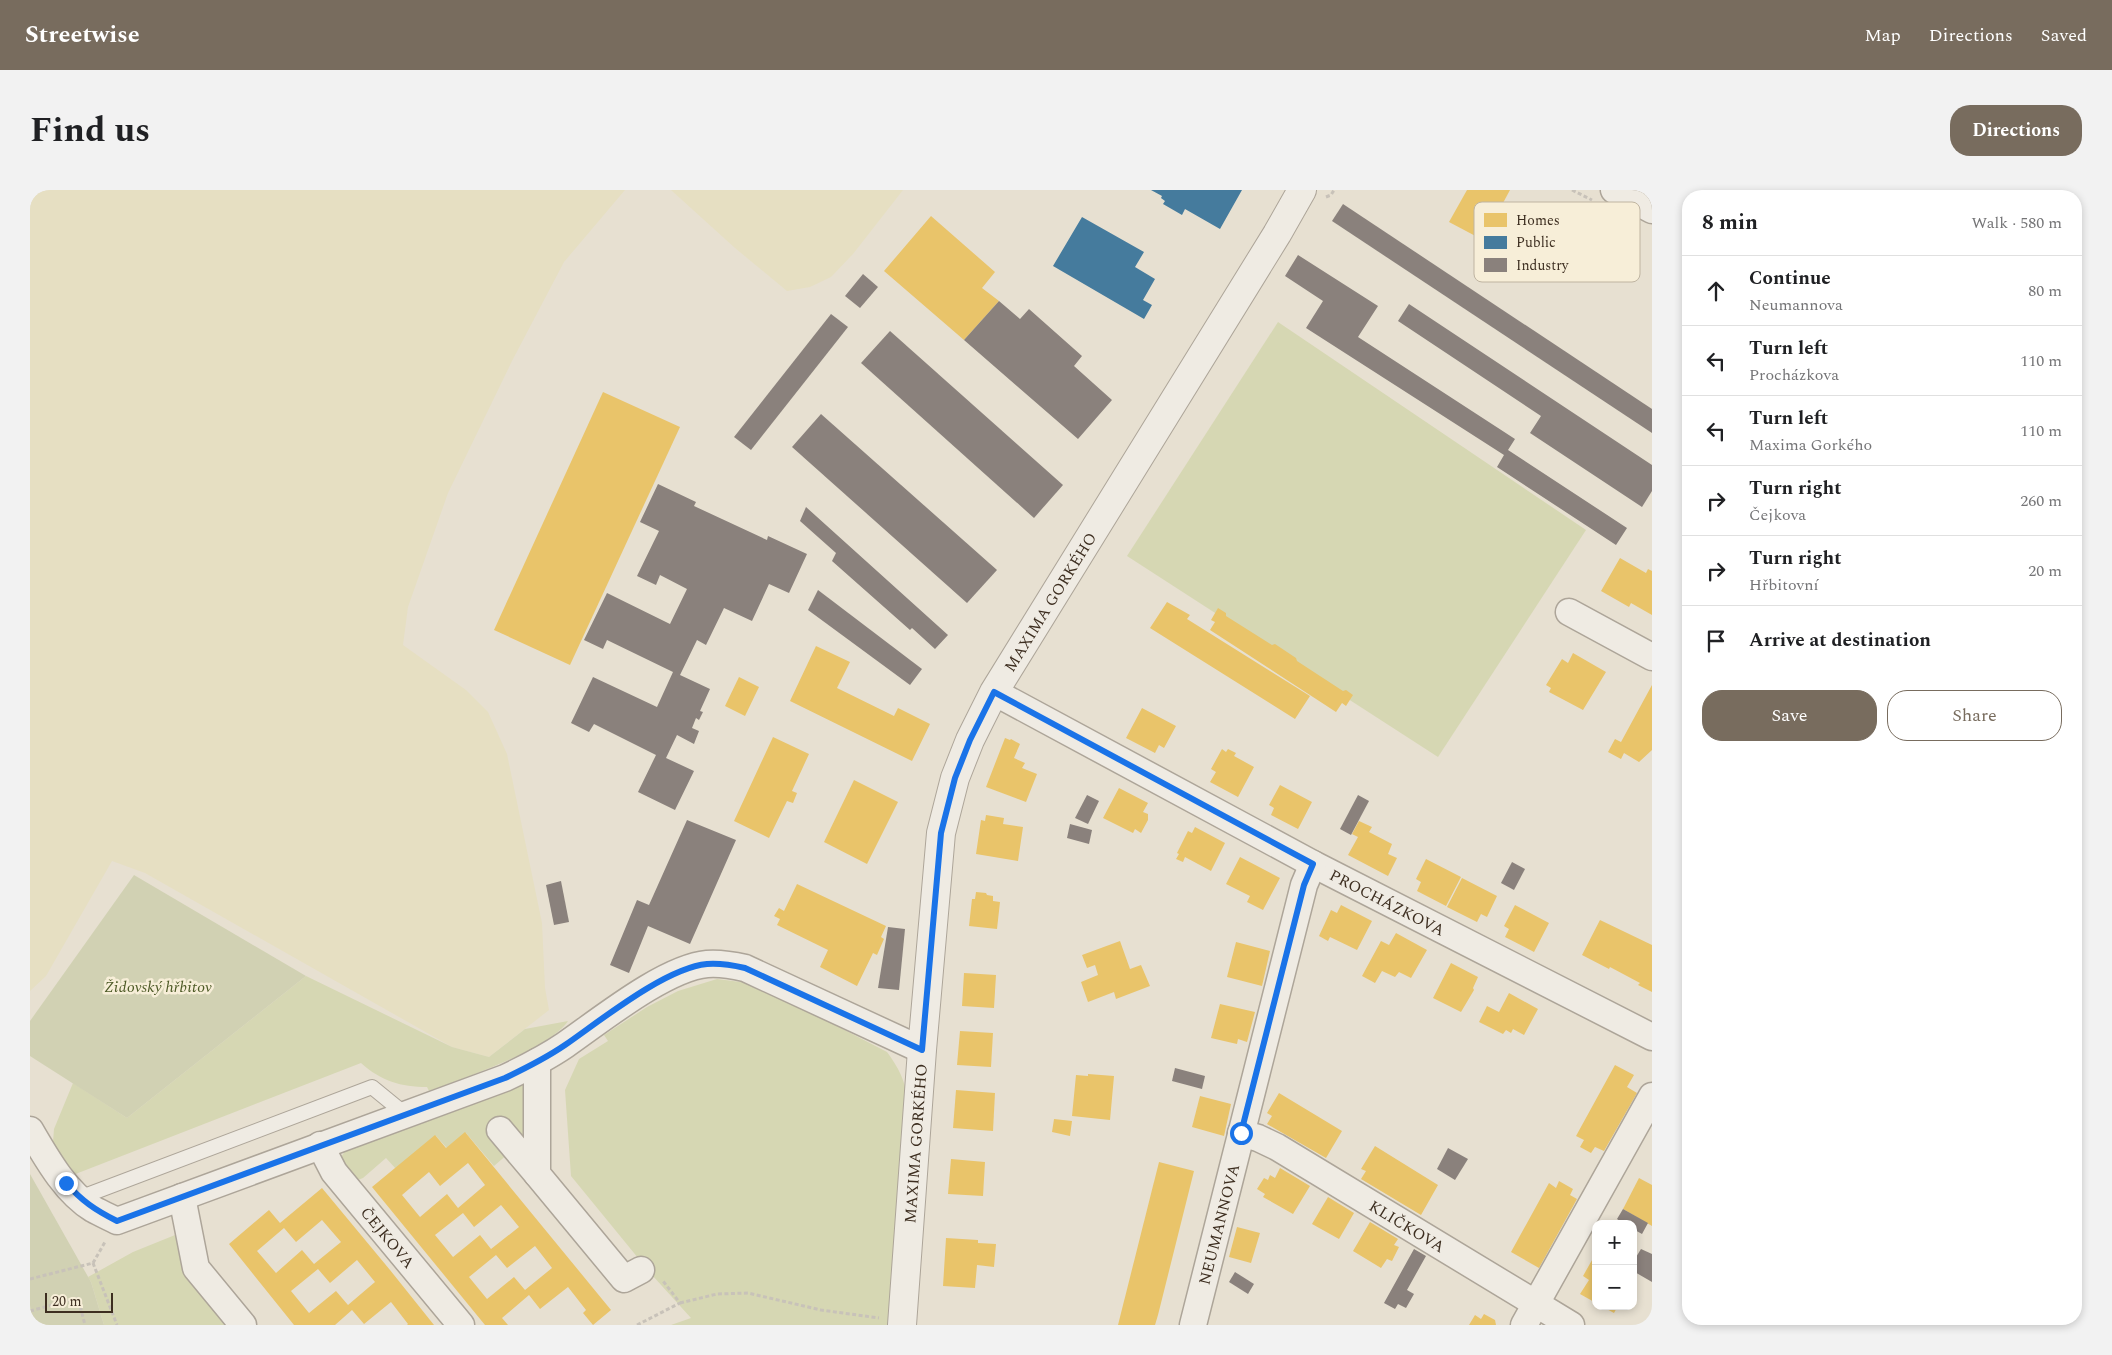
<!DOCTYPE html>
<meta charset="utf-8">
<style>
:root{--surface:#fff;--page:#f2f2f2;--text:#202124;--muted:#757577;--line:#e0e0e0;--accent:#786c5e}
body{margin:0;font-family:Spectral,serif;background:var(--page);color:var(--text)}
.controls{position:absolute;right:15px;bottom:15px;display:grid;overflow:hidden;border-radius:10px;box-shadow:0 2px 8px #0003}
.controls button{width:45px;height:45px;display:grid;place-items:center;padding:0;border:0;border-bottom:1px solid var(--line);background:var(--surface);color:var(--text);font:25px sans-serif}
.scale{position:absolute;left:15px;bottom:12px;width:68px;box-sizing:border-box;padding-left:5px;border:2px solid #3d2e20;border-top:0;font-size:14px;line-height:18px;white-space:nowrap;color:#3d2e20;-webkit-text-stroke:4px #f7eed8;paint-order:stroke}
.stop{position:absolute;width:15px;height:15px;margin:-11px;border:4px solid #1a73e8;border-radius:50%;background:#fff}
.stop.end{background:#1a73e8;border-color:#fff;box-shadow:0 1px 5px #0008}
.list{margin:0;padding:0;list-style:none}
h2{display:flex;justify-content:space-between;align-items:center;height:65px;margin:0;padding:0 20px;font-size:21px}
h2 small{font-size:16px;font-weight:400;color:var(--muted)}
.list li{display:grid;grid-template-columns:32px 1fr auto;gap:15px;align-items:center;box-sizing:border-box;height:70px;padding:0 20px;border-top:1px solid var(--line)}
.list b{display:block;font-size:19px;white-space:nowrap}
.list p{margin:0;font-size:16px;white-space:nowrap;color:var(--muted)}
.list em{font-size:16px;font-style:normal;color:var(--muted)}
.actions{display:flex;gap:10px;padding:15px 20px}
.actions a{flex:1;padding:11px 0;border:1px solid var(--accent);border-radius:20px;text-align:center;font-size:18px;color:var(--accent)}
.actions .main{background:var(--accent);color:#fff}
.icon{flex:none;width:28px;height:28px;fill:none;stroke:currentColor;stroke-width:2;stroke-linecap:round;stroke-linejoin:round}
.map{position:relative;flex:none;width:1622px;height:1135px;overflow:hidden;border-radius:20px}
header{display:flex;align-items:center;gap:30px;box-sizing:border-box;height:70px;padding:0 25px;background:var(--accent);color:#fff}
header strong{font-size:24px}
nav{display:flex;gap:28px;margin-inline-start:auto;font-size:18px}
.intro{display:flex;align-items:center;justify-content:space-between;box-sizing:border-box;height:120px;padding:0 30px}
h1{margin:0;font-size:35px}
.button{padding:12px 22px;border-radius:20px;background:var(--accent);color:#fff;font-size:18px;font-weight:700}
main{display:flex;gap:30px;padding:0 30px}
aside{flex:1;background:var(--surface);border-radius:20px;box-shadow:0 2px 8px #0003}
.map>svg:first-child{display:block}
.farmland{fill:#e6dfc2}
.green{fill:#d6d7b3}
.cemetery{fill:#d1d1b3}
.homes{fill:#e9c46a;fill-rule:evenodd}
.public{fill:#457b9d}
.industry{fill:#8a817c}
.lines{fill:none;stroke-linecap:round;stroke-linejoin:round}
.service-casing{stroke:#ada599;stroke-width:16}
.minor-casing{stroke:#ada599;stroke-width:29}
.tertiary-casing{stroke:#ada599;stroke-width:30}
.path{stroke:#c8c2b9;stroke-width:3;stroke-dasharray:4 2.5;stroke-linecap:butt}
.service{stroke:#efebe3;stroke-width:14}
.minor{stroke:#efebe3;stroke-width:26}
.tertiary{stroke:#efebe3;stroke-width:28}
.route{stroke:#1a73e8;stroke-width:6}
.labels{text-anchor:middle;stroke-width:5;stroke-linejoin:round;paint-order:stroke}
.street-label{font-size:16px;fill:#3d2e20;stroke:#f7eed8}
.park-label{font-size:16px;font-style:italic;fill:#4d5a26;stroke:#f7eed8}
.key{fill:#f7eed8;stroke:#bfb4a1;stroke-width:1}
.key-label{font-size:14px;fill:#3d2e20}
</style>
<header>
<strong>Streetwise</strong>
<nav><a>Map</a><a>Directions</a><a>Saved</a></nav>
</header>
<div class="intro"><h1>Find us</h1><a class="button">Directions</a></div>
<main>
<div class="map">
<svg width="1622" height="1135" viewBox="0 0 1622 1135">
<rect width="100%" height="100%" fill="#e7e0d1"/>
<!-- farmland -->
<g class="farmland">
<polygon points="0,0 595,0 534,72 482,171 418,303 378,417 373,455 436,500 458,522 477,564 512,733 515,798 519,820 459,867 422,857 115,683 82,671 16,786 0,801"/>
<polygon points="641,0 873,0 823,64 801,87 780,97 757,101 705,58"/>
</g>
<!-- green -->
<g class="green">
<polygon points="1248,132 1556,340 1408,567 1097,366"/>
<path d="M276,786L422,857L459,867L495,839L538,831C520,859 432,889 399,901L397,897C371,897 351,891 331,873L43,985L23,952L24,939L43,893L97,928Z"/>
<path d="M687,789L726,794L857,862C868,877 876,891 877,910L858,1135H641L661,1128L622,1085L541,986L535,900L549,869L578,851L574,845L617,817L648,801Z"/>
<polygon points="487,891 497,894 502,951 479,963 464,976 436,943 417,958 406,946 366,979 356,968 333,988 320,993 311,967 315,961"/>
<polygon points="150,1043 203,1135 74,1135 61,1092 58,1087 103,1062"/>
</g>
<!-- cemetery -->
<g class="cemetery">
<polygon points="104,685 276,786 97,928 0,866 0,831"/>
<polygon points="0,984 61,1092 74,1135 0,1135"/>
</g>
<!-- homes -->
<g class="homes">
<polygon points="1437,0 1480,0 1453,50 1419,32"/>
<polygon points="901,26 965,82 952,98 969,111 934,150 854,81"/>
<polygon points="573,202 650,237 540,475 464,440"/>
<polygon points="1590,368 1616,383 1618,379 1622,381 1622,425 1601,413 1599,417 1571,401"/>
<polygon points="1137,412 1160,425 1157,429 1280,506 1265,529 1120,438"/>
<polygon points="1188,418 1196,423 1196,426 1242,455 1245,454 1266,468 1267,471 1313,501 1316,500 1323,505 1316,516 1312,513 1306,522 1180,440 1185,432 1181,430"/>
<polygon points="786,456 820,472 807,498 864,526 868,518 900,534 882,571 760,511"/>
<polygon points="1543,463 1576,482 1553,520 1519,502 1521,498 1516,495 1532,469 1538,473"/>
<polygon points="709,487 729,497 715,526 695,516"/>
<polygon points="1622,495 1622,560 1609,572 1594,563 1591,569 1578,562 1585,549 1591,552"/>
<polygon points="1112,518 1146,536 1134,558 1129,555 1125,563 1096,548"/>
<polygon points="743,547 779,564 762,601 767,603 763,613 757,611 739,648 704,631"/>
<polygon points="975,548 980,550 981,549 990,554 984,568 995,573 992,578 1007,584 996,612 956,597"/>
<polygon points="1192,559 1196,562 1198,559 1206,563 1204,566 1224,577 1208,607 1180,592 1186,582 1181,579"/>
<polygon points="824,590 868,612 837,674 794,652"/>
<polygon points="1250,595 1282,612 1268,639 1241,625 1244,618 1239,615"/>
<polygon points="1089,598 1118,613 1113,622 1118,624 1118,630 1111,643 1105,639 1103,643 1073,628"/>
<polygon points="956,625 974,628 973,634 993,637 988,671 946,664 951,630 955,631"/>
<polygon points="1329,631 1342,637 1339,642 1362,654 1358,664 1367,668 1358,686 1318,665 1328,647 1322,644"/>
<polygon points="1165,637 1195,653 1181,681 1155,667 1153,672 1146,669 1149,664 1147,663 1158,641 1162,643"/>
<polygon points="1210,667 1250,688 1233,720 1217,712 1220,706 1196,694"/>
<polygon points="1396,669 1431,687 1416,716 1387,701 1391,692 1386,689"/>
<polygon points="1432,688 1467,706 1457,727 1451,724 1447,732 1417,717"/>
<polygon points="767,694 856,736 851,747 854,749 847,765 843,763 827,796 790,777 798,760 747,735 750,729 744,726 749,718 754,721"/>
<polygon points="946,702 956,703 957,705 963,706 963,711 970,712 967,739 939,736 942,709 945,709"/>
<polygon points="1311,715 1342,731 1327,760 1300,747 1298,751 1289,746 1301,720 1307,723"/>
<polygon points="1485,715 1519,733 1504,762 1475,747 1479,739 1474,736"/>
<polygon points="1570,730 1622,755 1622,802 1608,795 1610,793 1580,777 1579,779 1552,765"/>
<polygon points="1366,743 1397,760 1381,788 1369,782 1365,787 1352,781 1345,793 1332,786 1351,751 1359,755"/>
<polygon points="1090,751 1100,779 1111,775 1120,796 1086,809 1084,802 1058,812 1051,792 1068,785 1065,775 1057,778 1052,765"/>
<polygon points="1206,752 1240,761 1232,796 1197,787"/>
<polygon points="1421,773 1448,787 1443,798 1444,800 1431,822 1403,808"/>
<polygon points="934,783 966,785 964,818 932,816"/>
<polygon points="1479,803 1508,819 1494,845 1483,839 1481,843 1476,840 1473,844 1449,832 1457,816 1469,822"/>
<polygon points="1190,814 1225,822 1217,852 1208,849 1207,854 1181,848"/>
<polygon points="930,841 963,843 961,877 927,875"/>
<polygon points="1585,875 1604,885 1597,897 1607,903 1574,961 1565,957 1561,963 1550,957 1554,950 1546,946"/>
<polygon points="1058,884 1084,886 1080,930 1042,926 1046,885 1058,886"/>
<polygon points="926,900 965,903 963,941 923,938"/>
<polygon points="1249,903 1312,941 1296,968 1237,934 1242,926 1237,923"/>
<polygon points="1170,906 1201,914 1194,946 1162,937"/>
<polygon points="1024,929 1042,931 1040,946 1022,942"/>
<path d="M435,942L581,1120L563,1135L553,1123L556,1120L538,1097L510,1119L499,1105L472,1128L478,1135H455L342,997L405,945L416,958ZM438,973L455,995L428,1018L417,1004L390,1027L372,1005L399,982L410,996ZM471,1015L489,1037L461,1059L450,1045L423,1067L405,1045L433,1023L444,1037ZM505,1056L522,1078L495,1100L484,1087L457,1109L439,1087L466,1065L477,1078Z"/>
<polygon points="1345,956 1408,995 1391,1025 1331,989 1336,981 1331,979"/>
<polygon points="921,969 955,972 953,1006 918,1004"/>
<polygon points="1129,972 1164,981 1128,1125 1125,1135 1088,1135"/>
<polygon points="1250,978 1280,996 1263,1024 1233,1007 1235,1004 1227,999 1234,988 1238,990 1240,985 1245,988"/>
<polygon points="1609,988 1622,995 1622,1036 1593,1019"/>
<polygon points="1529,991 1543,999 1540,1005 1547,1009 1509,1078 1481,1062 1519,993 1526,998"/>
<path d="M292,998L360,1080L404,1135H377L378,1134L361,1112L334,1134L322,1120L305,1135H264L199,1054L239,1020L250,1033ZM292,1030L311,1052L284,1074L272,1060L246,1083L227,1061L254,1038L266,1052ZM327,1070L345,1092L318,1115L306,1101L279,1123L261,1101L288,1079L300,1093Z"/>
<polygon points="1298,1007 1324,1023 1309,1049 1282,1034"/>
<polygon points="1340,1032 1368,1049 1364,1055 1369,1057 1362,1071 1357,1069 1351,1078 1323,1061"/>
<polygon points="1207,1037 1230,1043 1221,1073 1199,1067"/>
<polygon points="916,1048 948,1050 948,1053 966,1054 964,1077 947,1075 945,1098 913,1096"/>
<polygon points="1566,1063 1566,1113 1550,1104 1559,1090 1553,1086"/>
<polygon points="1571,1116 1588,1116 1584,1123"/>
<polygon points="1454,1124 1465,1130 1466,1135 1439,1135 1445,1125 1451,1129"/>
</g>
<!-- public -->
<g class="public">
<polygon points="1121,0 1212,0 1190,39 1155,19 1152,25 1133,14 1135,11 1131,8 1132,6"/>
<polygon points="1052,27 1114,62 1105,77 1125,89 1113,110 1122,115 1114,129 1023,76"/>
</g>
<!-- industry -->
<g class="industry">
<polygon points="1313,14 1622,219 1622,243 1302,31"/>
<polygon points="1268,65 1348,116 1328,147 1485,249 1478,260 1597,338 1586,355 1467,277 1474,265 1276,138 1293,111 1255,86"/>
<polygon points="833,84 848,97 830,118 815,106"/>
<polygon points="969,111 990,129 999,119 1052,166 1044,176 1082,210 1048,249 934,150"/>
<polygon points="1379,114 1622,275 1622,301 1612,317 1500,243 1511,226 1368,131"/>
<polygon points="801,124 818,137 721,260 704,247"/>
<polygon points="860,141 1033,295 1004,328 831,173"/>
<polygon points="791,224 967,380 937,413 762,257"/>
<polygon points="628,294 666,312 664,316 737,350 738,346 777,364 759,403 739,394 722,431 694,418 676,455 667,450 650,485 680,499 670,521 673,522 669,530 666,528 662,538 669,541 664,554 647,545 636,568 664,581 645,620 608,602 626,565 564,534 559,542 541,533 563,487 627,517 643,482 577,450 573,459 554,450 577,403 640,434 657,399 630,385 626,395 607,386 629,341 610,332"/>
<polygon points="776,317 918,445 905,459 882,438 880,440 802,371 806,363 770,331"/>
<polygon points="788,400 892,479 880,495 778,420"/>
<polygon points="1057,605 1069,611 1058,634 1045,628"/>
<polygon points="1328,605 1339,611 1321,645 1310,639"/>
<polygon points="657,630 706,650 660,754 618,736 599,783 580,775 607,710 619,715"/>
<polygon points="1040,634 1062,640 1059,654 1037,648"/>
<polygon points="1482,672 1495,679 1484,700 1471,693"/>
<polygon points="531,691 539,732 524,735 516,695"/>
<polygon points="858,737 875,739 869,800 848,798"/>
<polygon points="1145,878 1175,886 1172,899 1142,891"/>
<polygon points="1418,958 1438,969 1425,990 1407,979"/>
<polygon points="1593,1019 1618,1033 1612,1044 1603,1039 1603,1034 1594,1034 1587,1029"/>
<polygon points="1384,1059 1396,1066 1377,1100 1384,1104 1376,1118 1368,1114 1365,1119 1354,1113"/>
<polygon points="1611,1059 1622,1064 1622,1092 1603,1081 1603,1072"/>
<polygon points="1205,1082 1224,1094 1218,1104 1199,1092"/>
</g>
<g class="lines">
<!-- service casing -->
<g class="service-casing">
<polyline id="service" points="49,1008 342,897 375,924"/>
</g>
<!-- minor casing -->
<g class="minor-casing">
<g id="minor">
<polyline points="1584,0 1622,20"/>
<polyline points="1539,422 1622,467"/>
<path id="s1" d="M964,502L1283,674L1622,847"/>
<polyline points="507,872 507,984 594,1089 611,1080"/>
<path d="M0,940C16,967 35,1002 63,1019C70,1023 79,1027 87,1031L475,888C496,878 516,868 535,855C571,830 635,778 677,774C690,773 702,775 715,778L892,860"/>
<polyline points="470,940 507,984"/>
<path id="s2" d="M1211,943L1228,948L1247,957L1541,1135"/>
<path id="s3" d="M290,955L304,982L431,1135"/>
<polyline points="152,1007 166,1078 213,1135"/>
<path id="s4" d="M1163,1135L1274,695L1283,674"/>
<polyline points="1494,1135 1622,906"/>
</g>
</g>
<!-- tertiary casing -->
<g class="tertiary-casing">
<g id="tertiary">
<path id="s5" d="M872,1135L892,860L911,643L925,588L940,550L964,502L1247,44L1272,0"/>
</g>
</g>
<!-- path -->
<g class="path">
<polyline points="1542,0 1562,10"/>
<polyline points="1296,7 1301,5 1304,0"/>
<polyline points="63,1073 87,1135"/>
<polyline points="0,1089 63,1073 75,1052"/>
<polyline points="650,1113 687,1104 718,1103 791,1120 849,1128"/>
<polyline points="0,1121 48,1108 55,1135"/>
<polyline points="607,1135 650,1113 633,1091"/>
</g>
<!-- service -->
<use href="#service" class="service"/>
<!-- minor -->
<use href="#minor" class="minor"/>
<!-- tertiary -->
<use href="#tertiary" class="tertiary"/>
</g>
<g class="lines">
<!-- route -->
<path class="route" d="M36,993C52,1011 65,1020 87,1031L475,888C496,878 516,868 535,855C570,831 635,778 677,774C690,773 702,775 715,778L892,860L911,643L925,588L940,550L964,502L1283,674L1274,695L1211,943"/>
</g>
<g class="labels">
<!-- street labels -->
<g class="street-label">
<text dy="6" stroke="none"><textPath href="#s5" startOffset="751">MAXIMA GORKÉHO</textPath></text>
<text dy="6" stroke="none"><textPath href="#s1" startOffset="446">PROCHÁZKOVA</textPath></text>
<text dy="6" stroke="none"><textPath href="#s5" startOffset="182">MAXIMA GORKÉHO</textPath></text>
<text dy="6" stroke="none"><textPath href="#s4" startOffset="104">NEUMANNOVA</textPath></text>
<text dy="6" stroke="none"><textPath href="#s2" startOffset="191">KLIČKOVA</textPath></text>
<text dy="6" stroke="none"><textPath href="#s3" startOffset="115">ČEJKOVA</textPath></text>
</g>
<!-- park labels -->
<g class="park-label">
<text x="128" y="802">Židovský hřbitov</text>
</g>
</g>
<!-- legend -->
<rect x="1444" y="12" width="166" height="80" rx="8" class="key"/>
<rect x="1454" y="23" width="23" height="14" fill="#e9c46a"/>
<rect x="1454" y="46" width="23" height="13" fill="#457b9d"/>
<rect x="1454" y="68" width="23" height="14" fill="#8a817c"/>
<g class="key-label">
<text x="1486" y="35">Homes</text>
<text x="1486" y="57">Public</text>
<text x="1486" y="80">Industry</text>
</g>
</svg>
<div class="controls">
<button>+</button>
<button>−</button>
</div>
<div class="scale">20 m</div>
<div class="stop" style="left:1211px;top:943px"></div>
<div class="stop end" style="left:36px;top:993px"></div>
</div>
<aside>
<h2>8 min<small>Walk · 580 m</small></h2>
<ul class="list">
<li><svg class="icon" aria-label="ahead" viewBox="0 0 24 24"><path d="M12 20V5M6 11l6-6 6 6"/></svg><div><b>Continue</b><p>Neumannova</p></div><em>80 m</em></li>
<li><svg class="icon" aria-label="left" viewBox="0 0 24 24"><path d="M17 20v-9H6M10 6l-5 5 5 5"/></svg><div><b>Turn left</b><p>Procházkova</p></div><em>110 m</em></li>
<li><svg class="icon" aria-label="left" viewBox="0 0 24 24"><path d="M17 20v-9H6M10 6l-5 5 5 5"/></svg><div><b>Turn left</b><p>Maxima Gorkého</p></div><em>110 m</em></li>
<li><svg class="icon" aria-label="right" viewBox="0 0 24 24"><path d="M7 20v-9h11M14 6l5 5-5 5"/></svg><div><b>Turn right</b><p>Čejkova</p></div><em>260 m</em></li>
<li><svg class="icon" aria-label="right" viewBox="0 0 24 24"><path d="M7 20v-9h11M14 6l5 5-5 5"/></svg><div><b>Turn right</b><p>Hřbitovní</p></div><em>20 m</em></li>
<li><svg class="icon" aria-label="arrive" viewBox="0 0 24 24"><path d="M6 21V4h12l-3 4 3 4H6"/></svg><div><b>Arrive at destination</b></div></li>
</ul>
<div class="actions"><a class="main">Save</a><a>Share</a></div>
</aside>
</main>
